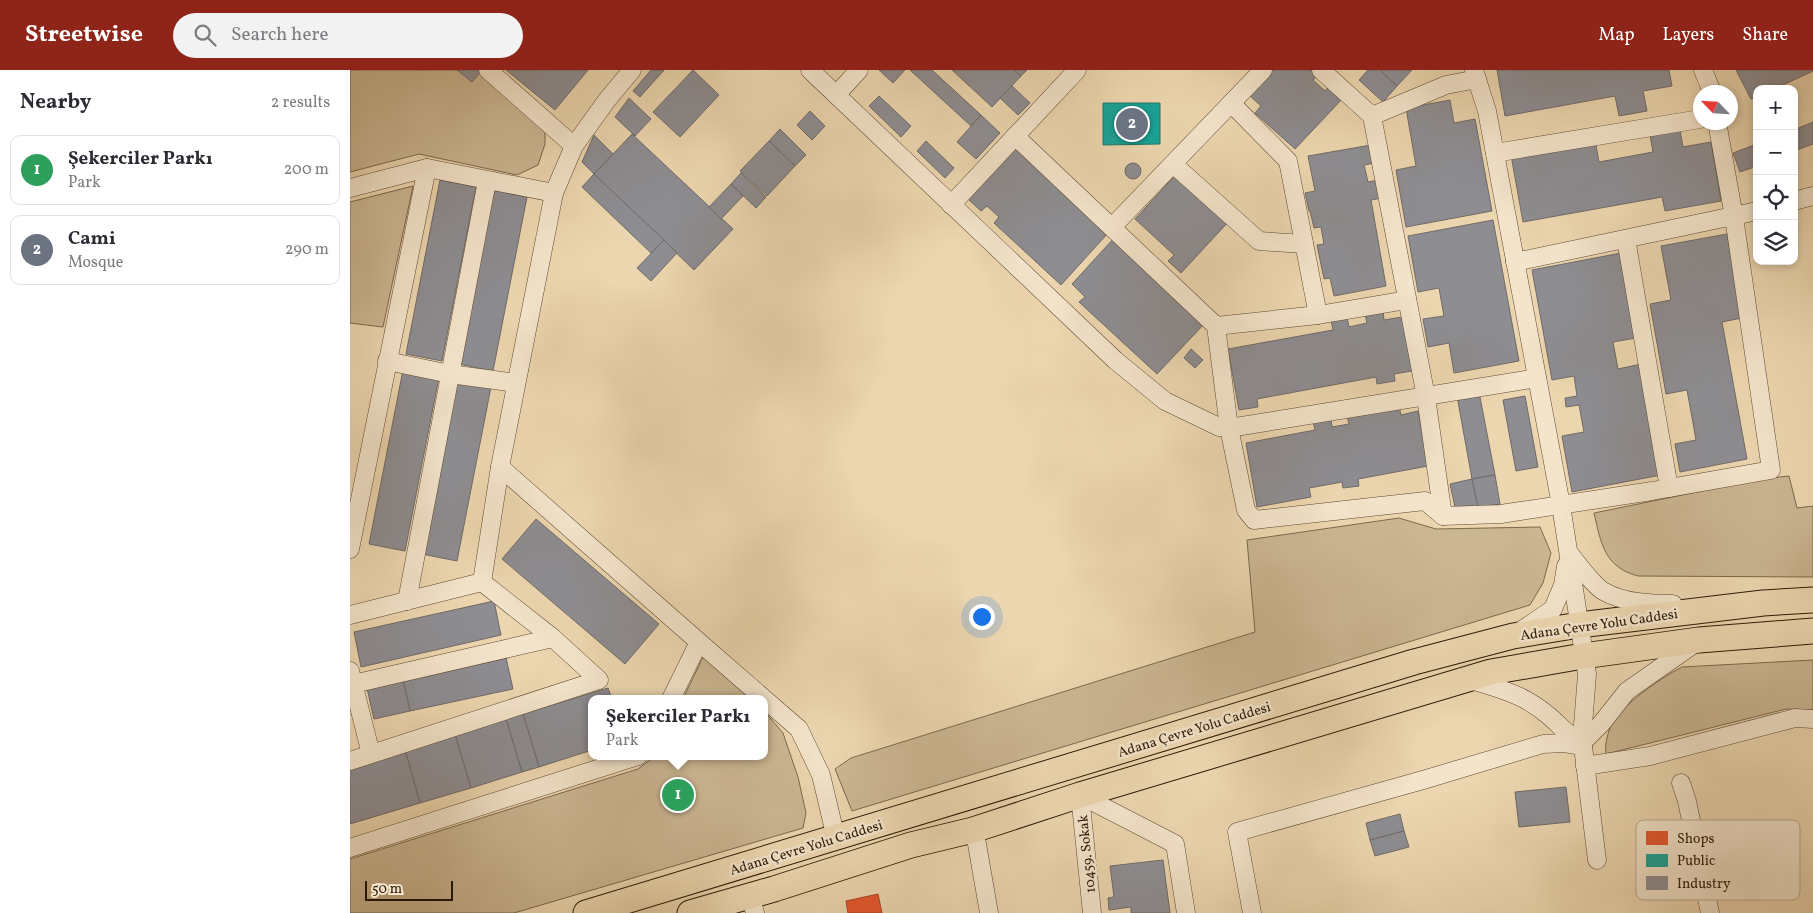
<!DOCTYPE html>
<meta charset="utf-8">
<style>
:root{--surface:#fff;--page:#f2f2f3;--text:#2b2b33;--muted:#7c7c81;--line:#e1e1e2;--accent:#8f2418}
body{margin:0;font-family:Vollkorn,serif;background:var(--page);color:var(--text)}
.controls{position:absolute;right:15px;top:15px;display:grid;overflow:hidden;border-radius:10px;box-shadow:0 2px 8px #0003}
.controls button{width:45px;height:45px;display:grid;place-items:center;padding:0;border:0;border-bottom:1px solid var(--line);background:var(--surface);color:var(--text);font:25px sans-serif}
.compass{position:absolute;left:1343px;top:15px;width:45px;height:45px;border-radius:50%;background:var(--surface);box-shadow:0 2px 8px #0003;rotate:295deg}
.scale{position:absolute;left:15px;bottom:12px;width:88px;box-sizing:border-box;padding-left:5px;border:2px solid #2c1905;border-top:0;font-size:14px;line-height:18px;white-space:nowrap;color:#2c1905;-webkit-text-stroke:4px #f3e4cb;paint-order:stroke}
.you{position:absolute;left:631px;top:546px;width:18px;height:18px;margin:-12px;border:4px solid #fff;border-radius:50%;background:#1a73e8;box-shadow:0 0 0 8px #1a73e833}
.badge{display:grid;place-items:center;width:32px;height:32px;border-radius:50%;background:var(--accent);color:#fff;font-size:16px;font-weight:700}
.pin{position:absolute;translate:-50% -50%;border:2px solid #fff;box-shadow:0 1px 5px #0006}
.popup{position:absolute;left:238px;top:625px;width:180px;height:65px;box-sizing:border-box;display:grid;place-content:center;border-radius:10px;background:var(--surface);filter:drop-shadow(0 1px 4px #0005);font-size:16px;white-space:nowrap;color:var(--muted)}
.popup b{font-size:19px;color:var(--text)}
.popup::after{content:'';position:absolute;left:50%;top:100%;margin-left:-10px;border:10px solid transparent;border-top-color:var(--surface)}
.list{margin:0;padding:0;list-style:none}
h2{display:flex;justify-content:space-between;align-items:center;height:65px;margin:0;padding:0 20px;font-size:21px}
h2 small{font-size:16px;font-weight:400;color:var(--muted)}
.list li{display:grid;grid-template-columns:32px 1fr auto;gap:15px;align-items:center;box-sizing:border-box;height:70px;margin:0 10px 10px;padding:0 10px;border:1px solid var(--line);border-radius:10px}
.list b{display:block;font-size:19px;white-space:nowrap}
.list p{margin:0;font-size:16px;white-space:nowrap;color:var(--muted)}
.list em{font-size:16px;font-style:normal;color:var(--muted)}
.icon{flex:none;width:28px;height:28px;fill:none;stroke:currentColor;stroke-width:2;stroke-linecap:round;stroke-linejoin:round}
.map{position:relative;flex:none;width:1463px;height:843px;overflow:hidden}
header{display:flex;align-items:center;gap:30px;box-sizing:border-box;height:70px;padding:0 25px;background:var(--accent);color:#fff}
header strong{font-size:24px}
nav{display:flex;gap:28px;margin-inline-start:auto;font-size:18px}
.search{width:350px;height:45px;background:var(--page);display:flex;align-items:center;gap:12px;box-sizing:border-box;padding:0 18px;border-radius:28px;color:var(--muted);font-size:19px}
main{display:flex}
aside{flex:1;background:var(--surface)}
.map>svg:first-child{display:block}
.green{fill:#cbb692;stroke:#7c684c}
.shops{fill:#e4572e;stroke:#ad4422}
.public{fill:#17a398;stroke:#1d7a6c}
.industry{fill:#8d8d92;stroke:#706a68}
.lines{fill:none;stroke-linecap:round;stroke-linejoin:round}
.minor-casing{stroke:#5c4830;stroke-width:19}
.highway-casing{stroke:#2c1905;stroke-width:27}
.minor{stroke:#f3e4cb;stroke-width:18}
.highway{stroke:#ecd6af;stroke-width:25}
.labels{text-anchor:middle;stroke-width:5;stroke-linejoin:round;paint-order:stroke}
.street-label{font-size:14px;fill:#2c1905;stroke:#f3e4cb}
.key{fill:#f3e4cb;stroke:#b7a790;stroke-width:1}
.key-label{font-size:14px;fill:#2c1905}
</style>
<header>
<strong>Streetwise</strong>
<div class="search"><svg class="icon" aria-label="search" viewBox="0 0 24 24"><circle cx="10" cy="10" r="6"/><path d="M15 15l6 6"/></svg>Search here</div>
<nav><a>Map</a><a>Layers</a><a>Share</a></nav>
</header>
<main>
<aside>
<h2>Nearby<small>2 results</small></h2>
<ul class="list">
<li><span class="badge" style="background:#2e9e5b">1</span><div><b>Şekerciler Parkı</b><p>Park</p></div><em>200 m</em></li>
<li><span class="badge" style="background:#6b7280">2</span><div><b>Cami</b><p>Mosque</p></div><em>290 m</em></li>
</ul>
</aside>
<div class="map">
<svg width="1463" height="843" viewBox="0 0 1463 843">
<rect width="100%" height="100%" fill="#ecd6af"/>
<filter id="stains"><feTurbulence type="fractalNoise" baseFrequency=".004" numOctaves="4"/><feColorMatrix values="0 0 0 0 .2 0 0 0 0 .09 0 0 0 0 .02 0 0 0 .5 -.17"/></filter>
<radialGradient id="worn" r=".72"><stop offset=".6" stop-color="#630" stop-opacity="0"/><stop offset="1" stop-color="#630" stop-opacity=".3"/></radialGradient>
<!-- green -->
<g class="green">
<polygon points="0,0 128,0 195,62 195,74 188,95 167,105 69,84 0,102"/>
<polygon points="63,116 33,257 0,253 0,132"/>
<path d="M1439,406L1447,438L1463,436V507L1288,506C1254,497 1251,473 1244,443L1411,409Z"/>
<polygon points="1049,448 1086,459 1190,457 1201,483 1193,513 1180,535 502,741 485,699 501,688 905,562 897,470"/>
<polygon points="353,587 401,629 333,629"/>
<path d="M1463,590V640L1436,639L1256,684C1254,674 1259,656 1266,647C1280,630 1312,607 1332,597Z"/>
<polygon points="414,641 433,663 448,707 456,743 453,758 164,843 0,843 0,789 288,699 305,686 414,686"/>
</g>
<!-- shops -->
<polygon class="shops" points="528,824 532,843 498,843 496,831"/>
<!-- public -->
<polygon class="public" points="753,33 810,33 810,74 753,75"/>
<!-- industry -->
<g class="industry">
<polygon points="107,0 132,0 122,12"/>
<polygon points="156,0 238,0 205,40"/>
<polygon points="301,0 314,0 290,27 283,21"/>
<polygon points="343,0 369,25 330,67 303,42"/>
<polygon points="529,0 555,0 543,13"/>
<polygon points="560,0 582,0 631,45 621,56"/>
<polygon points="602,0 664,0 671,6 642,37"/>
<polygon points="664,0 677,0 671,6"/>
<polygon points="922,0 965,0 969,4 963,10 975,21 980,15 994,27 945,79 905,43 911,36 899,25"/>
<polygon points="1018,0 1030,0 1047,16 1033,32 1009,10"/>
<polygon points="1030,0 1062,0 1047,16"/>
<polygon points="1147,0 1319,0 1322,16 1293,21 1297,41 1269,46 1265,26 1155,46"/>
<polygon points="1386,0 1463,0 1463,1 1424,19 1407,19 1407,27 1401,29"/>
<polygon points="662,16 680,33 668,45 650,28"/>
<polygon points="529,26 561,56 551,67 519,36"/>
<polygon points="279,28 301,49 285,66 265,47"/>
<polygon points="1100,30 1104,53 1125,49 1142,141 1056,157 1046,100 1066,96 1056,38"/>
<polygon points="460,41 475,56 462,70 447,55"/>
<polygon points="631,45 650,63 626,89 607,72"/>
<polygon points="1463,52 1463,74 1444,81 1444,60"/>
<polygon points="1329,55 1333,77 1361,72 1371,131 1315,141 1312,127 1173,152 1161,85 1245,70 1249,92 1303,82 1299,60"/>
<polygon points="430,59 456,85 445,96 419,71"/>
<polygon points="282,64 383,159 344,200 244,104"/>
<polygon points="244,65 263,84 244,104 232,92"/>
<polygon points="419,71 445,96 417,126 390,101"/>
<polygon points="576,71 604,98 595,108 567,81"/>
<polygon points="1407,74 1407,96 1390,102 1383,83"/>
<polygon points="1021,75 1025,93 1014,95 1018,112 1029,110 1032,128 1021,130 1036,216 984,226 980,208 974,209 967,175 974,174 971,157 964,158 960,141 959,141 955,123 965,121 958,86"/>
<polygon points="667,77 759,162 711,215 644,153 649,147 637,136 631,141 618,129"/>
<circle cx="783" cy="101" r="8"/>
<polygon points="829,101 881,149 831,203 818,191 824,185 785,149"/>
<polygon points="391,103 416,127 406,138 381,114"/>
<polygon points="244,104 314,170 301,183 232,117"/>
<polygon points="90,110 126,117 92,291 56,284"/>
<polygon points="381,114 393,126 371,149 359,137"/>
<polygon points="143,120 177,127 143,301 109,294"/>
<polygon points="1143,150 1169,291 1104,303 1099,273 1078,277 1073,249 1094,246 1089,218 1068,222 1058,166"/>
<polygon points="1377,164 1392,248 1372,252 1397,389 1330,402 1325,374 1346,370 1337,320 1316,324 1300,234 1321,230 1311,176"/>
<polygon points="765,167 856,252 807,304 729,232 735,227 722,214"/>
<polygon points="314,170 327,183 301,211 287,198"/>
<polygon points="1271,183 1286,268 1263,272 1268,299 1291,294 1311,405 1222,422 1212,366 1234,362 1229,335 1216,337 1215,328 1227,326 1224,306 1202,310 1182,200"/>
<polygon points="1033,240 1034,250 1052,247 1062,301 1044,304 1045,311 1027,314 1026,307 907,329 908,337 889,340 878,279 983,260 981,250 997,247 999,257 1017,253 1015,244"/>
<polygon points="841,279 853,290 845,298 834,288"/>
<polygon points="53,300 89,307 55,481 19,474"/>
<polygon points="107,310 141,317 107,491 72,484"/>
<polygon points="1129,322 1145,405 1122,409 1107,326"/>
<polygon points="1175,326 1188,397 1166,401 1153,330"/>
<polygon points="1049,336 1051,345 1068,341 1078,396 1008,409 1009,416 993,418 992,412 959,418 961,427 907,437 896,373 965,360 963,352 981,349 982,357 999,354 997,346"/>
<polygon points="1145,405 1150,434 1128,438 1122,409"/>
<polygon points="1122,409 1128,438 1106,442 1100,414"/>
<polygon points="186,449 309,554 275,594 152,489"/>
<polygon points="144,531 151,565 11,597 4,562"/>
<polygon points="155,583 163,619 60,641 52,605"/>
<polygon points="52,605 60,641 24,649 16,614"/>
<polygon points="258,618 262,629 242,629 242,680 189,697 173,644"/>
<polygon points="173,644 189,697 172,702 156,649"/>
<polygon points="156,649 172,702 121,718 105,665"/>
<polygon points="105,665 121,718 70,733 55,680"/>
<polygon points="55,680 70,733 0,754 0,697"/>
<polygon points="1216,717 1220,752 1169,757 1165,722"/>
<polygon points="1050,744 1054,761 1020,770 1016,753"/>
<polygon points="1054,761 1059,777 1025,786 1020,770"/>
<polygon points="813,790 820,843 781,843 781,837 759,840 758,828 764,827 760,796"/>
</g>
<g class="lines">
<!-- minor casing -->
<g class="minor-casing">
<g id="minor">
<polyline points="138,0 224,76"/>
<polyline points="460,0 765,290 815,331 869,357 879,358 896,440 904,450 1075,431 1093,446 1151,444 1302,421 1421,400 1384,147 1367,52"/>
<polyline points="971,0 1022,46 1076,327 1093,446"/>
<polyline points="1124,0 1137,41 1211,435 1237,604 1232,668 1247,790"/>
<polyline points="1353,0 1362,22"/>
<polyline points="486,25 509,0"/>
<polyline points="881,33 938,91 968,245"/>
<polyline points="1022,46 1096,15 1127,9"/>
<polyline points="665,66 866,256 968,245 1057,230"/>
<polyline points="1145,83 1350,49"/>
<polyline points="823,94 909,171 954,174"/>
<polyline points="0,118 77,98 204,123 224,76 257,30 282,0"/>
<polyline points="204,123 150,397 349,572 321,629"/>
<polyline points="1444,131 1463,126"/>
<polyline points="601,135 727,0"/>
<polyline points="762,157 913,0"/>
<polyline points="1276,169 1319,418"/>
<polyline points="1165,192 1407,141"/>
<polyline points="866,256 879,358 1187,308"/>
<polyline points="37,291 100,304 166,313"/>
<polyline points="0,479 77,98"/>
<path d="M1219,483C1226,492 1244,516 1253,521C1274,533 1300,534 1323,534"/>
<polyline points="132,512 150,397"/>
<polyline points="57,531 137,111"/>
<polyline points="0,545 132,512"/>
<polyline points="1169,562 1203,539 1213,515 1216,496"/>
<polyline points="349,572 449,659 471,705 486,768"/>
<polyline points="0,601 21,684"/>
<path d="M1117,609C1137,615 1158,620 1176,630C1183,634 1192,640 1199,646C1214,658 1215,667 1237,668L1251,654L1277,621L1347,572"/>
<polyline points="3,614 203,568"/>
<polyline points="0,691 249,610 203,568 132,512"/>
<polyline points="1235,696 1300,686 1445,648 1463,649"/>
<polyline points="1331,713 1337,731 1360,843"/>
<polyline points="730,725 825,774 836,843"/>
<polyline points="730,725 742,843"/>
<polyline points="623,760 627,774 639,843"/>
<polyline points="0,778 288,686"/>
<polyline points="400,825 405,843"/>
<polyline points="902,843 887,762 1073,710 1193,674 1214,673 1233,676"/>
</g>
</g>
<!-- highway casing -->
<g class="highway-casing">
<g id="highway">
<polyline points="236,843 1064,592 1163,566 1229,555 1413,533 1463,530"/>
<polyline points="340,843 424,819 561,775 623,760 730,725 1141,602 1233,586 1349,570 1463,561"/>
</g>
</g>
<!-- minor -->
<use href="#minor" class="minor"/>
<!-- highway -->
<use href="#highway" class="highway"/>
</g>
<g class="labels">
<!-- street labels -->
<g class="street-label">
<text transform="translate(1249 554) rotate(-8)" y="5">Adana Çevre Yolu Caddesi</text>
<text transform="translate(844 659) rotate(-17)" y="5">Adana Çevre Yolu Caddesi</text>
<text transform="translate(456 777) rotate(-17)" y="5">Adana Çevre Yolu Caddesi</text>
<text transform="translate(736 784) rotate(-96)" y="5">10459. Sokak</text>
</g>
</g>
<!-- legend -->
<rect x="1286" y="750" width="164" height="80" rx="8" class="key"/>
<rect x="1296" y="761" width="22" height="14" fill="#e4572e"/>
<rect x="1296" y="784" width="22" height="13" fill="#17a398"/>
<rect x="1296" y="806" width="22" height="14" fill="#8d8d92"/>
<g class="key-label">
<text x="1327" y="773">Shops</text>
<text x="1327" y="795">Public</text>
<text x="1327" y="818">Industry</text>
</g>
<rect width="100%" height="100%" filter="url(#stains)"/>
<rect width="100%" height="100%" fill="url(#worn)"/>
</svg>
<div class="controls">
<button>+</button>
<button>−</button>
<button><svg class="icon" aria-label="locate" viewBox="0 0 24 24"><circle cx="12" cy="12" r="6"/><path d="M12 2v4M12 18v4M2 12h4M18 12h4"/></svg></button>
<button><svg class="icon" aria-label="layers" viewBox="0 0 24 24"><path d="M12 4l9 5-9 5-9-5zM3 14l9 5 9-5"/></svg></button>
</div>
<svg class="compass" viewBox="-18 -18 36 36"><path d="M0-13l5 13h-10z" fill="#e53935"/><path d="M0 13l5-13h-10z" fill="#7c7c81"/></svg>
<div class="scale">50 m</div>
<div class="you"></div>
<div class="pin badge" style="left:328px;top:725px;background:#2e9e5b">1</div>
<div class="popup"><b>Şekerciler Parkı</b>Park</div>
<div class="pin badge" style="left:782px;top:54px;background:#6b7280">2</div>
</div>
</main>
